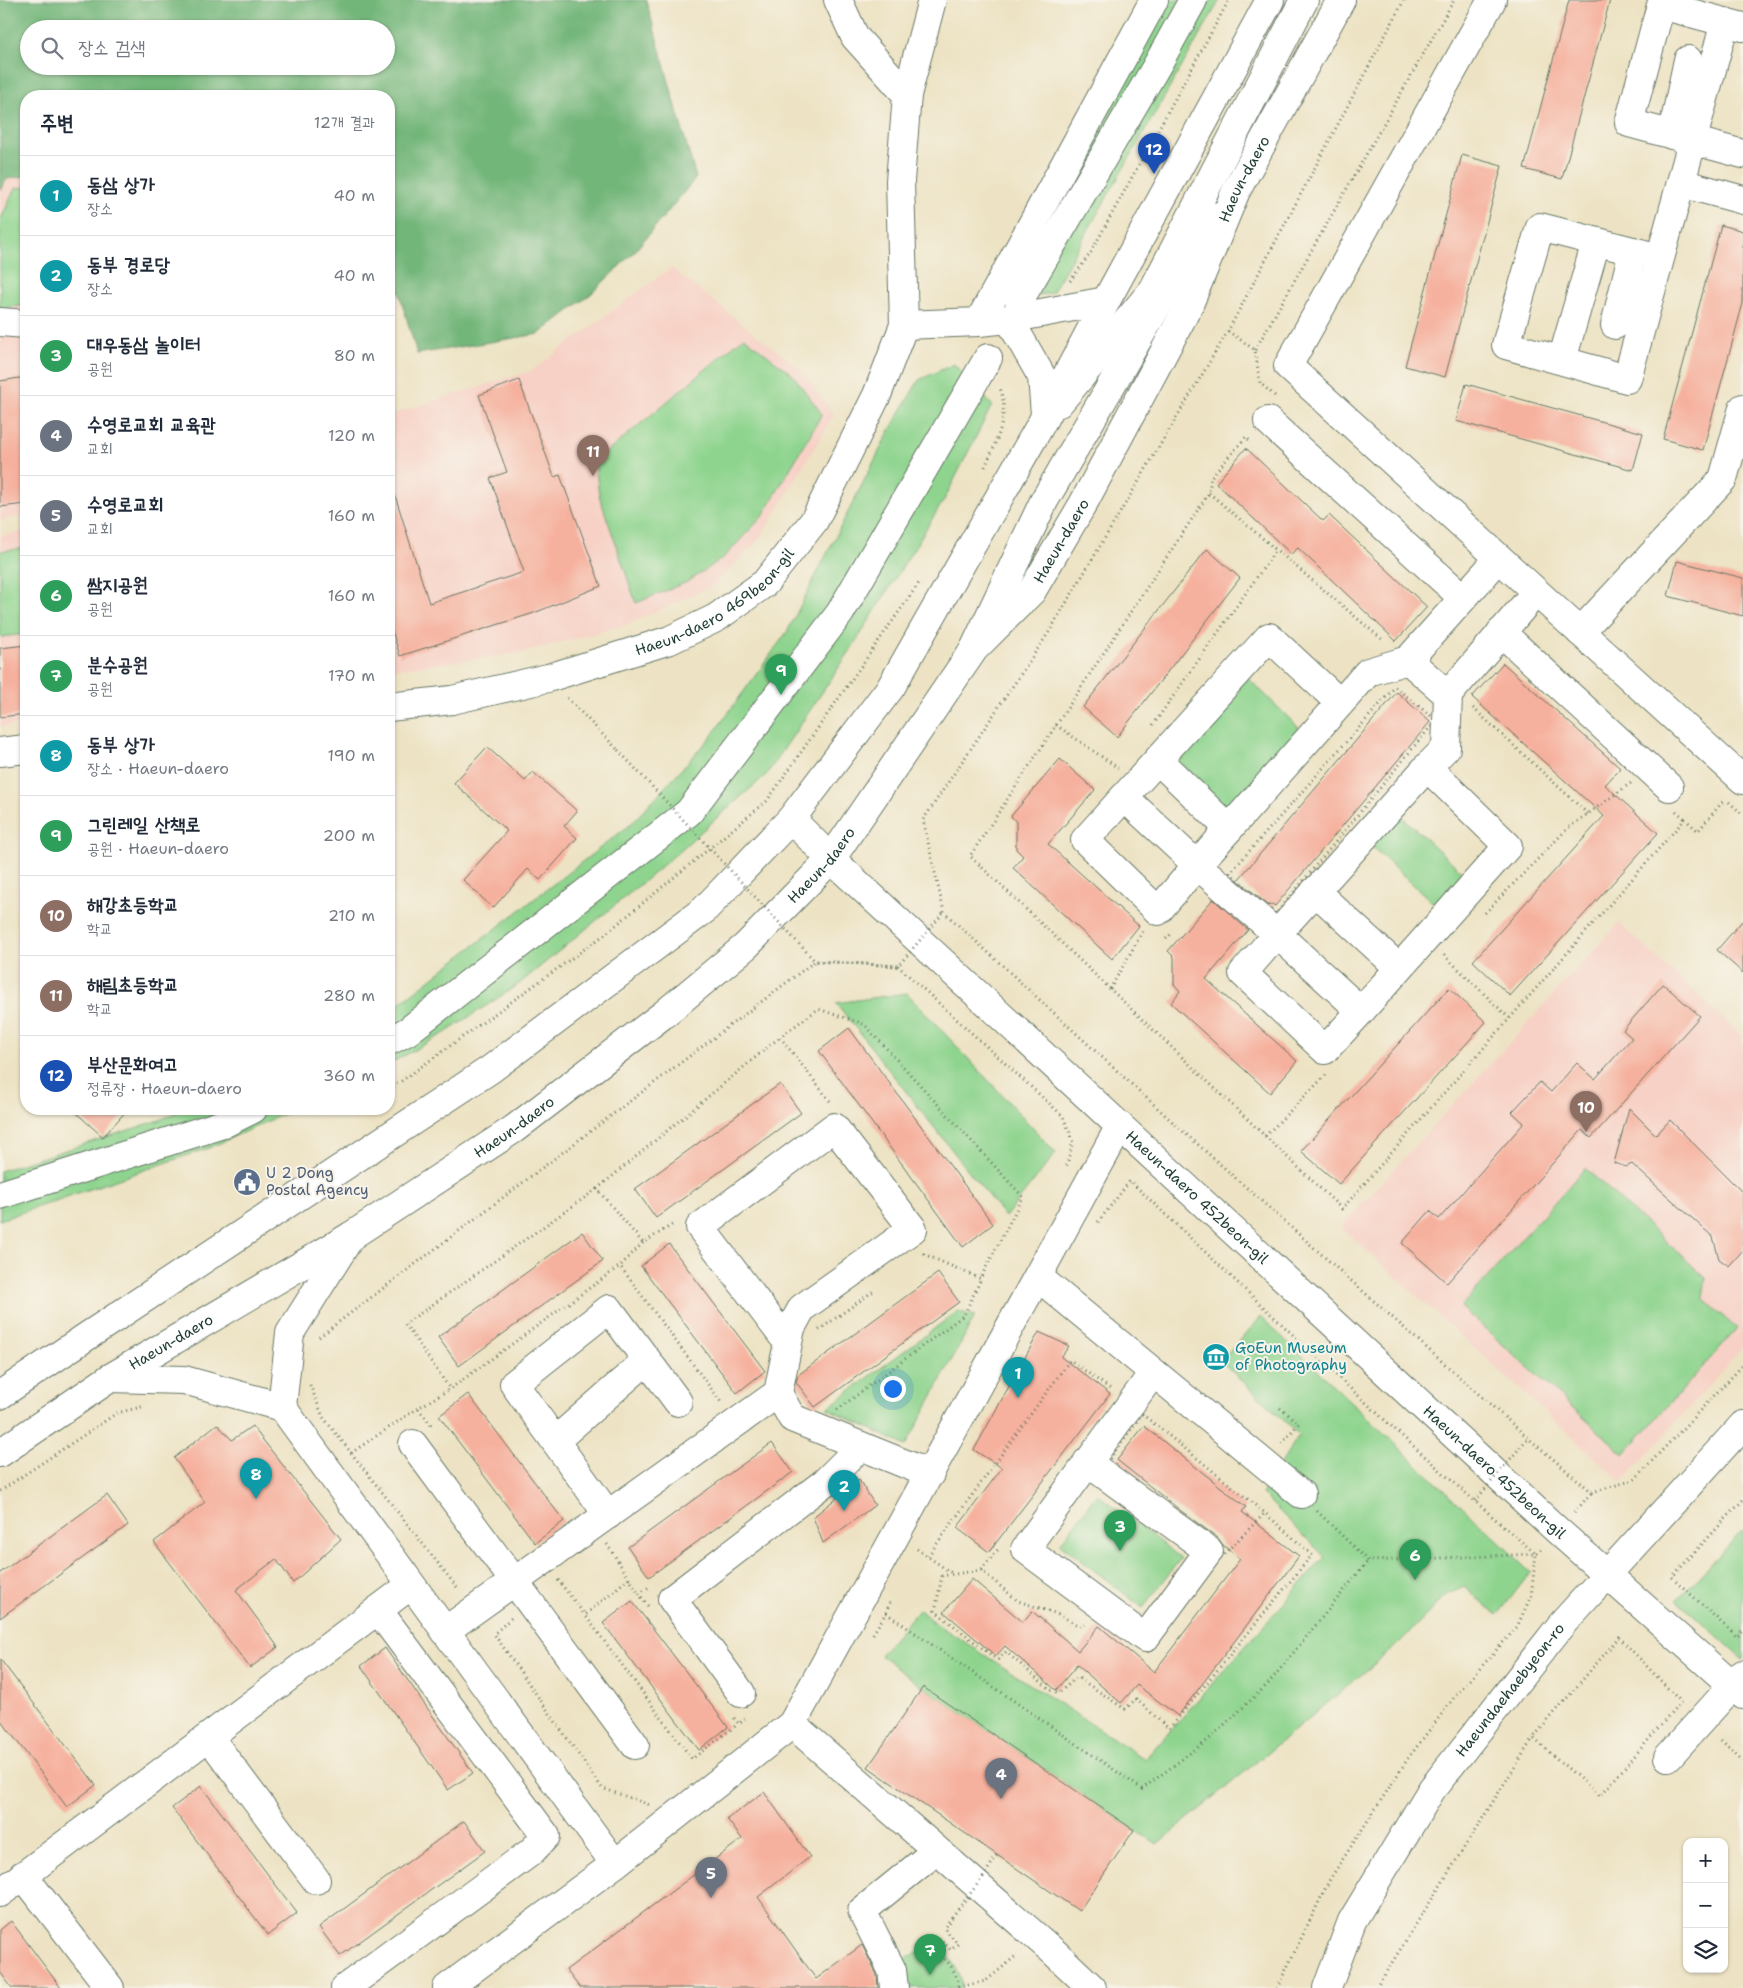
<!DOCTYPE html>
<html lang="ko">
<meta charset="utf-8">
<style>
:root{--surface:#fff;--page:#f2f2f3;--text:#1f2937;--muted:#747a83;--line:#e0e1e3;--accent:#c8321e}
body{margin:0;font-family:"Shantell Sans","Poor Story",sans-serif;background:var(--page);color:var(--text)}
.controls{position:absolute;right:15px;bottom:15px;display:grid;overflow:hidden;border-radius:10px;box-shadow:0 1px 4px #0004}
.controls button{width:45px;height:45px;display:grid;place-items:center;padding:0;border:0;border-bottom:1px solid var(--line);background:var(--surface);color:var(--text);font:25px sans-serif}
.you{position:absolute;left:892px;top:1388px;width:18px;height:18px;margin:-12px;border:4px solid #fff;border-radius:50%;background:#1a73e8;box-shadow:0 0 0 8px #1a73e833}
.badge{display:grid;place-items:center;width:32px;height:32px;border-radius:50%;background:var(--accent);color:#fff;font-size:16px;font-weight:700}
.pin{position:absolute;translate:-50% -41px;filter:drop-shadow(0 1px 2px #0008)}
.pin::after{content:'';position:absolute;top:26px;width:18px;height:15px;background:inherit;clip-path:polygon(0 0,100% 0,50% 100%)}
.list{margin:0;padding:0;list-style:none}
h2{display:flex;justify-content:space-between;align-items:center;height:65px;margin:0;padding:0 20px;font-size:21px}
h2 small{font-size:16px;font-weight:400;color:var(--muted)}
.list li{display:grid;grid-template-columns:32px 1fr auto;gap:15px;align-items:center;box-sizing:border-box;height:80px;padding:0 20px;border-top:1px solid var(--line)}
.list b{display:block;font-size:19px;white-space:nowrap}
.list p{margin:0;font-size:16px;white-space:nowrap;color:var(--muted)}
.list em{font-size:16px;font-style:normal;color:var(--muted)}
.icon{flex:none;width:28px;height:28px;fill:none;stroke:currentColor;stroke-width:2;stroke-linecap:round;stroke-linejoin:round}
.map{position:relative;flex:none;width:1743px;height:1988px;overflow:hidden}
.search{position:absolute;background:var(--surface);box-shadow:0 1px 4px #0004;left:20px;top:20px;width:375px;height:55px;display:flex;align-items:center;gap:12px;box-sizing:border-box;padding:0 18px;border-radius:28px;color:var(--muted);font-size:19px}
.panel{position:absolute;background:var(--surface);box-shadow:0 1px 4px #0004;left:20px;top:90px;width:375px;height:1025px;border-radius:20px}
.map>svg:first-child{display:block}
.built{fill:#f7d1c6}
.green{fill:#8ed48e;stroke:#568861}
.forest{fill:#72b679;stroke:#487a56;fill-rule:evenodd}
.building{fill:#f6b19e}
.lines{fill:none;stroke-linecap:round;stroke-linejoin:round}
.minor-casing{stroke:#677766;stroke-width:30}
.major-casing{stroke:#677766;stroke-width:30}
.path{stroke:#677766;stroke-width:3;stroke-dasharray:1 4;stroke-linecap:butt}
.minor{stroke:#fff;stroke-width:28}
.major{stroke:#fff;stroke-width:28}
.path-bridge{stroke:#677766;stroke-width:3;stroke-dasharray:1 4;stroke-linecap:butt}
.labels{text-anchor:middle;stroke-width:4;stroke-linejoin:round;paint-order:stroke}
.street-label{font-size:15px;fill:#1f3d34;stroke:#f7f3e8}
.service-label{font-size:15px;fill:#4e5e75;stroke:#f7f3e8;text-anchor:start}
.culture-label{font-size:15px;fill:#0d838f;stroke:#f7f3e8;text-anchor:start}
</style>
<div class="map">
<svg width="1743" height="1988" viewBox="0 0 1743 1988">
<rect width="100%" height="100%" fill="#f7f3e8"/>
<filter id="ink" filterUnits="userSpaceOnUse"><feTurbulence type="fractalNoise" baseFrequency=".02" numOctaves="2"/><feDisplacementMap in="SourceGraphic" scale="10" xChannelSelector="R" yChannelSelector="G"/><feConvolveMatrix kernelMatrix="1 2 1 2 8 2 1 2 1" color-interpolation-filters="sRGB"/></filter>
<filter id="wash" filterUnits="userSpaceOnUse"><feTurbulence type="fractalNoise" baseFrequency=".0096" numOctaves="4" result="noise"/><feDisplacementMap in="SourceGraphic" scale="20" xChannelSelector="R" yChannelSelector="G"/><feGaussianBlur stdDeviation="1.12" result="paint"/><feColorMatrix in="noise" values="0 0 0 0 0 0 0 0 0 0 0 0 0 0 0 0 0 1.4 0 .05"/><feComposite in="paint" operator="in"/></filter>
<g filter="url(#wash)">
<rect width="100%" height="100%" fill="#ede3c4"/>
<!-- built -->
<g class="built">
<polygon points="26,176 26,515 0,520 0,190 7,179"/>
<polygon points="671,268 800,369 834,415 761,537 714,585 626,625 525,652 389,670 389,415 531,371"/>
<polygon points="26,531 26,724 0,727 0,536"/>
<polygon points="1619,923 1743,1037 1743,1348 1622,1482 1341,1227"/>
</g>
<!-- green -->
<g class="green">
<polygon points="1169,0 1220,0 1052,293 1027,297 1014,283"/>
<polygon points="26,187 26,305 0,309 0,221 15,188"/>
<polygon points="744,337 793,375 822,414 762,517 723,558 687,582 636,603 599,495 595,462"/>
<polygon points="954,364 992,405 944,500 850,651 767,774 654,873 519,984 445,1033 389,1064 389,1009 396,1006 631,824 710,738 787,632 891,428 919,380"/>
<polygon points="26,548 26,634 2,637 0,636 0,551"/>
<polygon points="1242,672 1304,733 1230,813 1172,756"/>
<polygon points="1398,813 1471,880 1442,911 1370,845"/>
<polygon points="907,993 1056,1153 1005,1217 836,1003"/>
<polygon points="184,1109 295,1109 211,1147 0,1220 0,1171 160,1120"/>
<polygon points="1585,1168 1706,1278 1703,1298 1737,1329 1624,1454 1461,1307"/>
<polygon points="958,1311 975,1316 906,1446 827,1408"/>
<polygon points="1261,1317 1531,1572 1497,1615 1464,1587 1446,1595 1397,1645 1158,1844 1134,1830 923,1687 880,1655 919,1609 932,1621 1145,1759 1325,1557 1262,1494 1299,1435 1221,1361"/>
<polygon points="1097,1494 1181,1558 1143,1608 1060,1544"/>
<polygon points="1743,1530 1743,1659 1677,1600"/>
<path d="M933,1951L947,1954C953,1964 963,1976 962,1988H904L899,1964L917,1952Z"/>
</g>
<!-- forest -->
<path class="forest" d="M0,0H646L696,178L634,252L591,294L539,334L417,354L389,258V96H26V176L7,179L0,190ZM29,29H386V66H29Z"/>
<g id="blocks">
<!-- building -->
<g class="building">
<polygon points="1569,0 1610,0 1562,179 1524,169"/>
<polygon points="1462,155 1502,166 1445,377 1405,366"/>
<polygon points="1721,225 1743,231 1743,303 1703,450 1663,439"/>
<polygon points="26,377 26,504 0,507 0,381"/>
<polygon points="519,380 554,477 560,475 601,586 534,613 400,656 389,621 389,490 393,489 429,603 524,572 490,478 507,472 479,395"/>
<polygon points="1466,384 1643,433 1633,470 1456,421"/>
<polygon points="1246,448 1323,521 1329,515 1427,607 1396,641 1298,548 1291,554 1216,483"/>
<polygon points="1207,549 1240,578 1117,737 1083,707"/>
<polygon points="1677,561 1743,578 1743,616 1668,596"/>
<polygon points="26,645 26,714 0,717 0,648"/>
<polygon points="1503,663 1620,768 1605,785 1658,833 1510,996 1473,961 1604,816 1472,697"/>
<polygon points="1397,692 1430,722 1275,906 1272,904 1269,906 1238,880"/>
<polygon points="487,747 525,781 533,772 577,811 564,826 577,838 540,880 528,869 493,908 463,880 507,831 454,783"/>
<polygon points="1060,759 1095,790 1048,844 1139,926 1112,959 1013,868 1023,856 1016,849 1016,822 1011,816"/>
<polygon points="1213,899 1248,930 1206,979 1297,1061 1270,1093 1171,1003 1180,991 1174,984 1174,957 1168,951"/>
<polygon points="1743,920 1743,973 1717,950"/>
<polygon points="1663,984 1700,1016 1591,1138 1582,1130 1447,1283 1402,1243 1430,1211 1439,1219 1524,1123 1512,1112 1540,1082 1551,1092 1577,1063 1595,1079 1632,1038 1623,1030"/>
<polygon points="1449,988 1486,1022 1339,1184 1301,1151"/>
<polygon points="849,1028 993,1224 963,1247 819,1051"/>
<polygon points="780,1084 801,1113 656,1218 635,1189"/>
<polygon points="1629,1108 1656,1135 1670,1120 1743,1193 1743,1250 1729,1266 1719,1259 1713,1237 1632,1164 1626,1167 1614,1163"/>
<polygon points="72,1109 128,1109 103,1137"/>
<polygon points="582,1232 603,1261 459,1366 438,1337"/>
<polygon points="669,1244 765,1371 737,1393 641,1266"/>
<polygon points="938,1273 959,1302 815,1407 796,1382 798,1375"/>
<polygon points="1039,1332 1069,1346 1061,1357 1110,1394 989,1552 957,1528 1002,1468 974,1450"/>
<polygon points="468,1394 564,1521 535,1543 439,1416"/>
<polygon points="217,1424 232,1440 252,1426 341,1539 293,1583 276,1559 236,1590 278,1647 250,1668 154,1542 205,1502 174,1458"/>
<polygon points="1144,1426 1246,1507 1242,1512 1299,1556 1178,1716 1137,1685 1121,1703 1077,1665 1056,1690 1005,1646 996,1656 944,1612 972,1579 1023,1622 1032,1611 1078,1651 1099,1626 1154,1672 1240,1559 1223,1545 1218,1538 1181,1511 1117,1460"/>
<polygon points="772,1443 793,1472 649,1577 628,1547"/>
<polygon points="859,1480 875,1505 823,1543 813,1517"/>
<polygon points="107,1495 128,1525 0,1618 0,1573"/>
<polygon points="632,1601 728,1727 699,1750 603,1623"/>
<polygon points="385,1648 473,1773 448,1790 361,1666"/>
<polygon points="0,1659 96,1785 67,1807 0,1719"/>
<polygon points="923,1687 1134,1830 1079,1911 868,1767"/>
<polygon points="201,1786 297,1913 268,1935 172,1808"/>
<polygon points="764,1792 810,1857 758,1897 816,1979 862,1945 877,1975 878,1988 580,1988 566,1970 742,1839 727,1819"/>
<polygon points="464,1821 485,1851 340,1956 319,1927"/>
<polygon points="11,1921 61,1988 12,1988 0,1972 0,1930"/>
</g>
</g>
</g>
<g filter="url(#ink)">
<use href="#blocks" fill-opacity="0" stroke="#677766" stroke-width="1"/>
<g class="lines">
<!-- minor casing -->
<g class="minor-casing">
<g id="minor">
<polyline points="838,0 855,37 907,95"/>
<polyline points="1492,0 1288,366 1743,780"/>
<polyline points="1743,27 1661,5 1629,123 1743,154"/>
<polyline points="1672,135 1688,60"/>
<polyline points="1681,183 1743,200"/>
<polyline points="1660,258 1540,227 1506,345 1627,379 1725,22"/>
<polyline points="1019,301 1156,67 1193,0"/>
<polyline points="0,322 26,324"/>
<polyline points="904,325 979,322 1154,0"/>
<polyline points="1615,325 1633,251"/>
<polyline points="1562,360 1596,242"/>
<polyline points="1059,403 1153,290 1304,0"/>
<polyline points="1268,421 1463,598"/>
<polyline points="1499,558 1408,660 1448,695 1536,592"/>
<polyline points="1501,632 1669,787"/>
<polyline points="1580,632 1723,479 1743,408"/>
<polyline points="976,645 1044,501 1163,296 1219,216"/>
<polyline points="1340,703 1269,637 1085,840 1158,911 1197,865 1277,934 1243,973 1325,1050 1361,1011"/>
<path id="s1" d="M389,707L452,700L548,678L670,640L716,618L765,583L814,521L877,395L904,325L900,181L907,95L932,0"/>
<polyline points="0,752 26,749"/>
<polyline points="1158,760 1229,829"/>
<polyline points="1427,767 1508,846 1361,1011 1277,934 1427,767 1446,748 1448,695"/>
<polyline points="1124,797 1197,865 1368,672 1408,660"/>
<path id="s2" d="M791,819L831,859L1558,1531L1743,1695"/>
<polyline points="1315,891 1399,968"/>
<polyline points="389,1041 408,1031 689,812 840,613 988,358"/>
<polyline points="0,1195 223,1124 253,1109"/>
<polyline points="1038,1277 1301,1494"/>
<polyline points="110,1378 184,1380 282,1407 615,1864"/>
<polyline points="778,1393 792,1418 930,1474"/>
<polyline points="282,1407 290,1333 351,1236"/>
<polyline points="555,1441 647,1360"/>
<polyline points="413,1444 635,1745"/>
<polyline points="1087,1462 1209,1551 1145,1638 1025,1549 1153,1373"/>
<polyline points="608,1515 514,1384 609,1309 678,1402"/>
<polyline points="445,1631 778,1393 791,1328 802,1308 913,1229 834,1127 700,1227 788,1343"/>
<polyline points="741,1693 672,1599 825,1482 861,1446"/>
<polyline points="792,1724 1055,1953 1092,1988"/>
<polyline points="209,1737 316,1880"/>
<polyline points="1668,1757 1743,1674"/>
<polyline points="23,1875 110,1988"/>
<polyline points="0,1893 411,1585"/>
<polyline points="345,1988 531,1852 546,1836 378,1610"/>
<polyline points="447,1988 615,1864 792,1724 1120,1126"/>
<polyline points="894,1988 892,1970 862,1911 936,1851"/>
</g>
</g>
<!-- major casing -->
<g class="major-casing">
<g id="major">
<polyline points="1009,319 1042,377 1045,414"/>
<polyline points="979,322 1009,319 1106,301"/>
<polyline points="0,1395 86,1337 491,1069 704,910 791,819 891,687 1041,424 1106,301 1270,0"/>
<path id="s3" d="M0,1453L110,1378L351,1236L514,1129L664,1014L746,946L831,859L974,649L1032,591L1083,504L1188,307L1236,191L1341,0"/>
<path id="s4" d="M1327,1988L1352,1921L1432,1789L1562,1624L1743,1425"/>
</g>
</g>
<!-- path -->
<g class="path">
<polyline points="1404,0 1228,331 1049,632 923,820 944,912 1176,1125 1528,1438 1592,1492 1634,1480 1743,1365"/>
<polyline points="1070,281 1090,254 1229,0"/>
<polyline points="1228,331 1255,350 1260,383 1275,396"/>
<polyline points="1255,350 1454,0"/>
<polyline points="1249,440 1246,437 1211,477 1209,493 970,856 1342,1209 1685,819 1698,831 1725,799"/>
<path d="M985,467C996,442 1010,415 1000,388"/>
<polyline points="1209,493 1384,641"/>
<polygon points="1395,687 1436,720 1276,914 1230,873"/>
<polyline points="567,698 618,750"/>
<polyline points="1473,708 1588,814"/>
<polyline points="1056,725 1118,768"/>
<polyline points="1153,725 1276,550"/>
<polyline points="1729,802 1743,815"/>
<polyline points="1676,811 1685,819"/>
<polyline points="1485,913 1568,828 1631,783"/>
<polyline points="1166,939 1172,933"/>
<polyline points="1444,955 1509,1018"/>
<polyline points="1110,989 1143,931"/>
<polyline points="389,1090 604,935 767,801 919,583"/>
<polyline points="830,1101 780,1037 818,1009 864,1024 1023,1197 980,1279"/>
<polyline points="1265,1136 1326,1075"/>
<polyline points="597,1189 405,1324 450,1389 620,1266"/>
<path d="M1098,1222L1130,1181C1264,1307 1396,1435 1536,1554L1531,1596L1517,1627L1456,1695L1409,1757L1330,1879L1277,1988"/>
<polyline points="672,1225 643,1243 597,1189 780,1037"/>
<polyline points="643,1243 620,1266 721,1402"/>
<polyline points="819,1330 875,1290"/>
<polyline points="319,1337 815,961 898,966 1063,1116 1073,1142 1066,1168"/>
<polyline points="310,1385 323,1417 459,1590"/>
<polyline points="1280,1408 1299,1423 1280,1446"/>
<polyline points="837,1410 964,1315 981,1279 924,1254 922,1255"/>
<polygon points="1142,1414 1265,1513 1222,1556 1108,1461"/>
<polyline points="431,1425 418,1408 450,1389"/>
<polyline points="351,1453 418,1408"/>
<polyline points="0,1491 117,1413 145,1406"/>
<polyline points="1743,1500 1672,1577 1737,1637 1743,1630"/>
<polyline points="1317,1511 1368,1561 1536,1554 1541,1549"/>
<polyline points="1574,1513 1592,1492"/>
<polyline points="607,1544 639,1594"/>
<polyline points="917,1549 953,1574"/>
<polyline points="928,1556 1070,1360 1112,1390"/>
<polyline points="981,1570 1000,1547"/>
<polyline points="629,1578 585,1615 692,1759 738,1724"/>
<polyline points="558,1580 585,1615"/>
<polyline points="648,1606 639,1594 649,1587"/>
<polyline points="886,1613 1142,1789 1208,1740 1268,1684 1368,1561"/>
<polyline points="511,1618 494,1634 602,1788 650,1805"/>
<polyline points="1085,1624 1079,1626 1058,1614 1018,1601 981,1570 942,1576 935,1611 995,1658 998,1659 1006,1652 1051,1690 1059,1693 1077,1677 1125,1709 1136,1699 1169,1729 1312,1555 1265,1513"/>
<polyline points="873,1634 886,1613 891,1600"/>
<polygon points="1619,1637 1681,1702 1600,1796 1533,1738"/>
<polyline points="734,1718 739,1724 745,1719"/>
<polyline points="1721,1740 1743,1761"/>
<path d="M920,1955C936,1954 947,1956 954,1972C956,1977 959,1981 958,1987"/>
<polyline points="914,1957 940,1939 951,1950 958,1944 944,1928 952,1917"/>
<polyline points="958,1987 986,1981 1017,1955"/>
<polyline points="1376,1988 1533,1738"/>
</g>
<!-- minor -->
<use href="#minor" class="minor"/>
<!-- major -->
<use href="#major" class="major"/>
<!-- path-bridge -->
<g class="path-bridge">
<polyline points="618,750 815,961 898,966 944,912"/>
<polyline points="1475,1501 1528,1438"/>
<polyline points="952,1917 983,1877 997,1855"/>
</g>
</g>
</g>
<!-- icons -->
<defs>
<g id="civic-disc" transform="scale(1.4375)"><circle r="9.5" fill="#5c6f8a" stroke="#f7f3e8"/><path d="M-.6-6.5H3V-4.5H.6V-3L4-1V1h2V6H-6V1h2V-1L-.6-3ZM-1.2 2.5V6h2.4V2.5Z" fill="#fff"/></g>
<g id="museum-disc" transform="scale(1.4375)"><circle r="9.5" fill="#0f9aa8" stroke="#f7f3e8"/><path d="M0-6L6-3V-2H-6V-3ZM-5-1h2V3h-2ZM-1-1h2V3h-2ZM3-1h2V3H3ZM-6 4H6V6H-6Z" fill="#fff"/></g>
</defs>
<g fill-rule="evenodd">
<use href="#civic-disc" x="247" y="1182"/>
<use href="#museum-disc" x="1216" y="1357"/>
</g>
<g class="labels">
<!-- street labels -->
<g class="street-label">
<text dy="5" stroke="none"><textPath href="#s3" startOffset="1825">Haeun-daero</textPath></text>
<text dy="5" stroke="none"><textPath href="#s3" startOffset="1419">Haeun-daero</textPath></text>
<text dy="5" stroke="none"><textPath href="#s1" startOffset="348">Haeun-daero 469beon-gil</textPath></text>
<text dy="5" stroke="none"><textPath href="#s3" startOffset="1014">Haeun-daero</textPath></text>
<text dy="5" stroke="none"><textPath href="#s3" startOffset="609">Haeun-daero</textPath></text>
<text dy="5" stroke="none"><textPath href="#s2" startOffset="555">Haeun-daero 452beon-gil</textPath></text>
<text dy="5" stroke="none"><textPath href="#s3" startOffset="204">Haeun-daero</textPath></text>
<text dy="5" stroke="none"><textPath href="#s2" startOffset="960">Haeun-daero 452beon-gil</textPath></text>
<text dy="5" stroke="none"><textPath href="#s4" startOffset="352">Haeundaehaebyeon-ro</textPath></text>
</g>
<!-- service labels -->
<g class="service-label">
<text x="266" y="1178">U 2 Dong<tspan x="266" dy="17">Postal Agency</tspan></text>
</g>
<!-- culture labels -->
<g class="culture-label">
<text x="1235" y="1353">GoEun Museum<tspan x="1235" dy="17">of Photography</tspan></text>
</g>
</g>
</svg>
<div class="controls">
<button>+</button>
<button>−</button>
<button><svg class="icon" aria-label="layers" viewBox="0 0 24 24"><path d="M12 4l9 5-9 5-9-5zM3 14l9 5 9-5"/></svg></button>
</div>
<div class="you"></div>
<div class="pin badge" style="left:1018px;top:1398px;background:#0f9aa8">1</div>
<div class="pin badge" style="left:844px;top:1511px;background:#0f9aa8">2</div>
<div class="pin badge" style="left:1120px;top:1551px;background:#2e9e5b">3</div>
<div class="pin badge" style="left:1001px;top:1799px;background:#6b7280">4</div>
<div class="pin badge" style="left:711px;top:1898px;background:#6b7280">5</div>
<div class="pin badge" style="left:1415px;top:1580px;background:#2e9e5b">6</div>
<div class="pin badge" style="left:930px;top:1975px;background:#2e9e5b">7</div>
<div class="pin badge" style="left:256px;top:1499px;background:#0f9aa8">8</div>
<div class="pin badge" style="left:781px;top:695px;background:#2e9e5b">9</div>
<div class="pin badge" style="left:1586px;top:1132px;background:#8d6e63">10</div>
<div class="pin badge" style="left:593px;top:476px;background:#8d6e63">11</div>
<div class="pin badge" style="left:1154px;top:174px;background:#1a4fb4">12</div>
<div class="search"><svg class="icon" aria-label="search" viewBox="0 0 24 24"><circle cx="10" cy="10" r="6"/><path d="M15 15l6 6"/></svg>장소 검색</div>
<section class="panel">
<h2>주변<small>12개 결과</small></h2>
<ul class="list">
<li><span class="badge" style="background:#0f9aa8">1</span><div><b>동삼 상가</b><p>장소</p></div><em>40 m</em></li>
<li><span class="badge" style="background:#0f9aa8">2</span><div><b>동부 경로당</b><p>장소</p></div><em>40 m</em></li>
<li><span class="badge" style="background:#2e9e5b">3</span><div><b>대우동삼 놀이터</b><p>공원</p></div><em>80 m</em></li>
<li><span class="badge" style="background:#6b7280">4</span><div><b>수영로교회 교육관</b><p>교회</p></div><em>120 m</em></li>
<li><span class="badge" style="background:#6b7280">5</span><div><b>수영로교회</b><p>교회</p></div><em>160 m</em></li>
<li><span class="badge" style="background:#2e9e5b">6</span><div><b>쌈지공원</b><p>공원</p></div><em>160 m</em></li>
<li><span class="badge" style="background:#2e9e5b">7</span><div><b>분수공원</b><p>공원</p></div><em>170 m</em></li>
<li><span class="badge" style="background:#0f9aa8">8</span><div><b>동부 상가</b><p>장소 · Haeun-daero</p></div><em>190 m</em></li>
<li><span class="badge" style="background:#2e9e5b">9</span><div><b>그린레일 산책로</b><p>공원 · Haeun-daero</p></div><em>200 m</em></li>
<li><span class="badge" style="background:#8d6e63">10</span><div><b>해강초등학교</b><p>학교</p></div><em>210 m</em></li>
<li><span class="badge" style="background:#8d6e63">11</span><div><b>해림초등학교</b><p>학교</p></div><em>280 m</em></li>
<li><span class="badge" style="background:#1a4fb4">12</span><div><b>부산문화여고</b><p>정류장 · Haeun-daero</p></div><em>360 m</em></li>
</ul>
</section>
</div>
